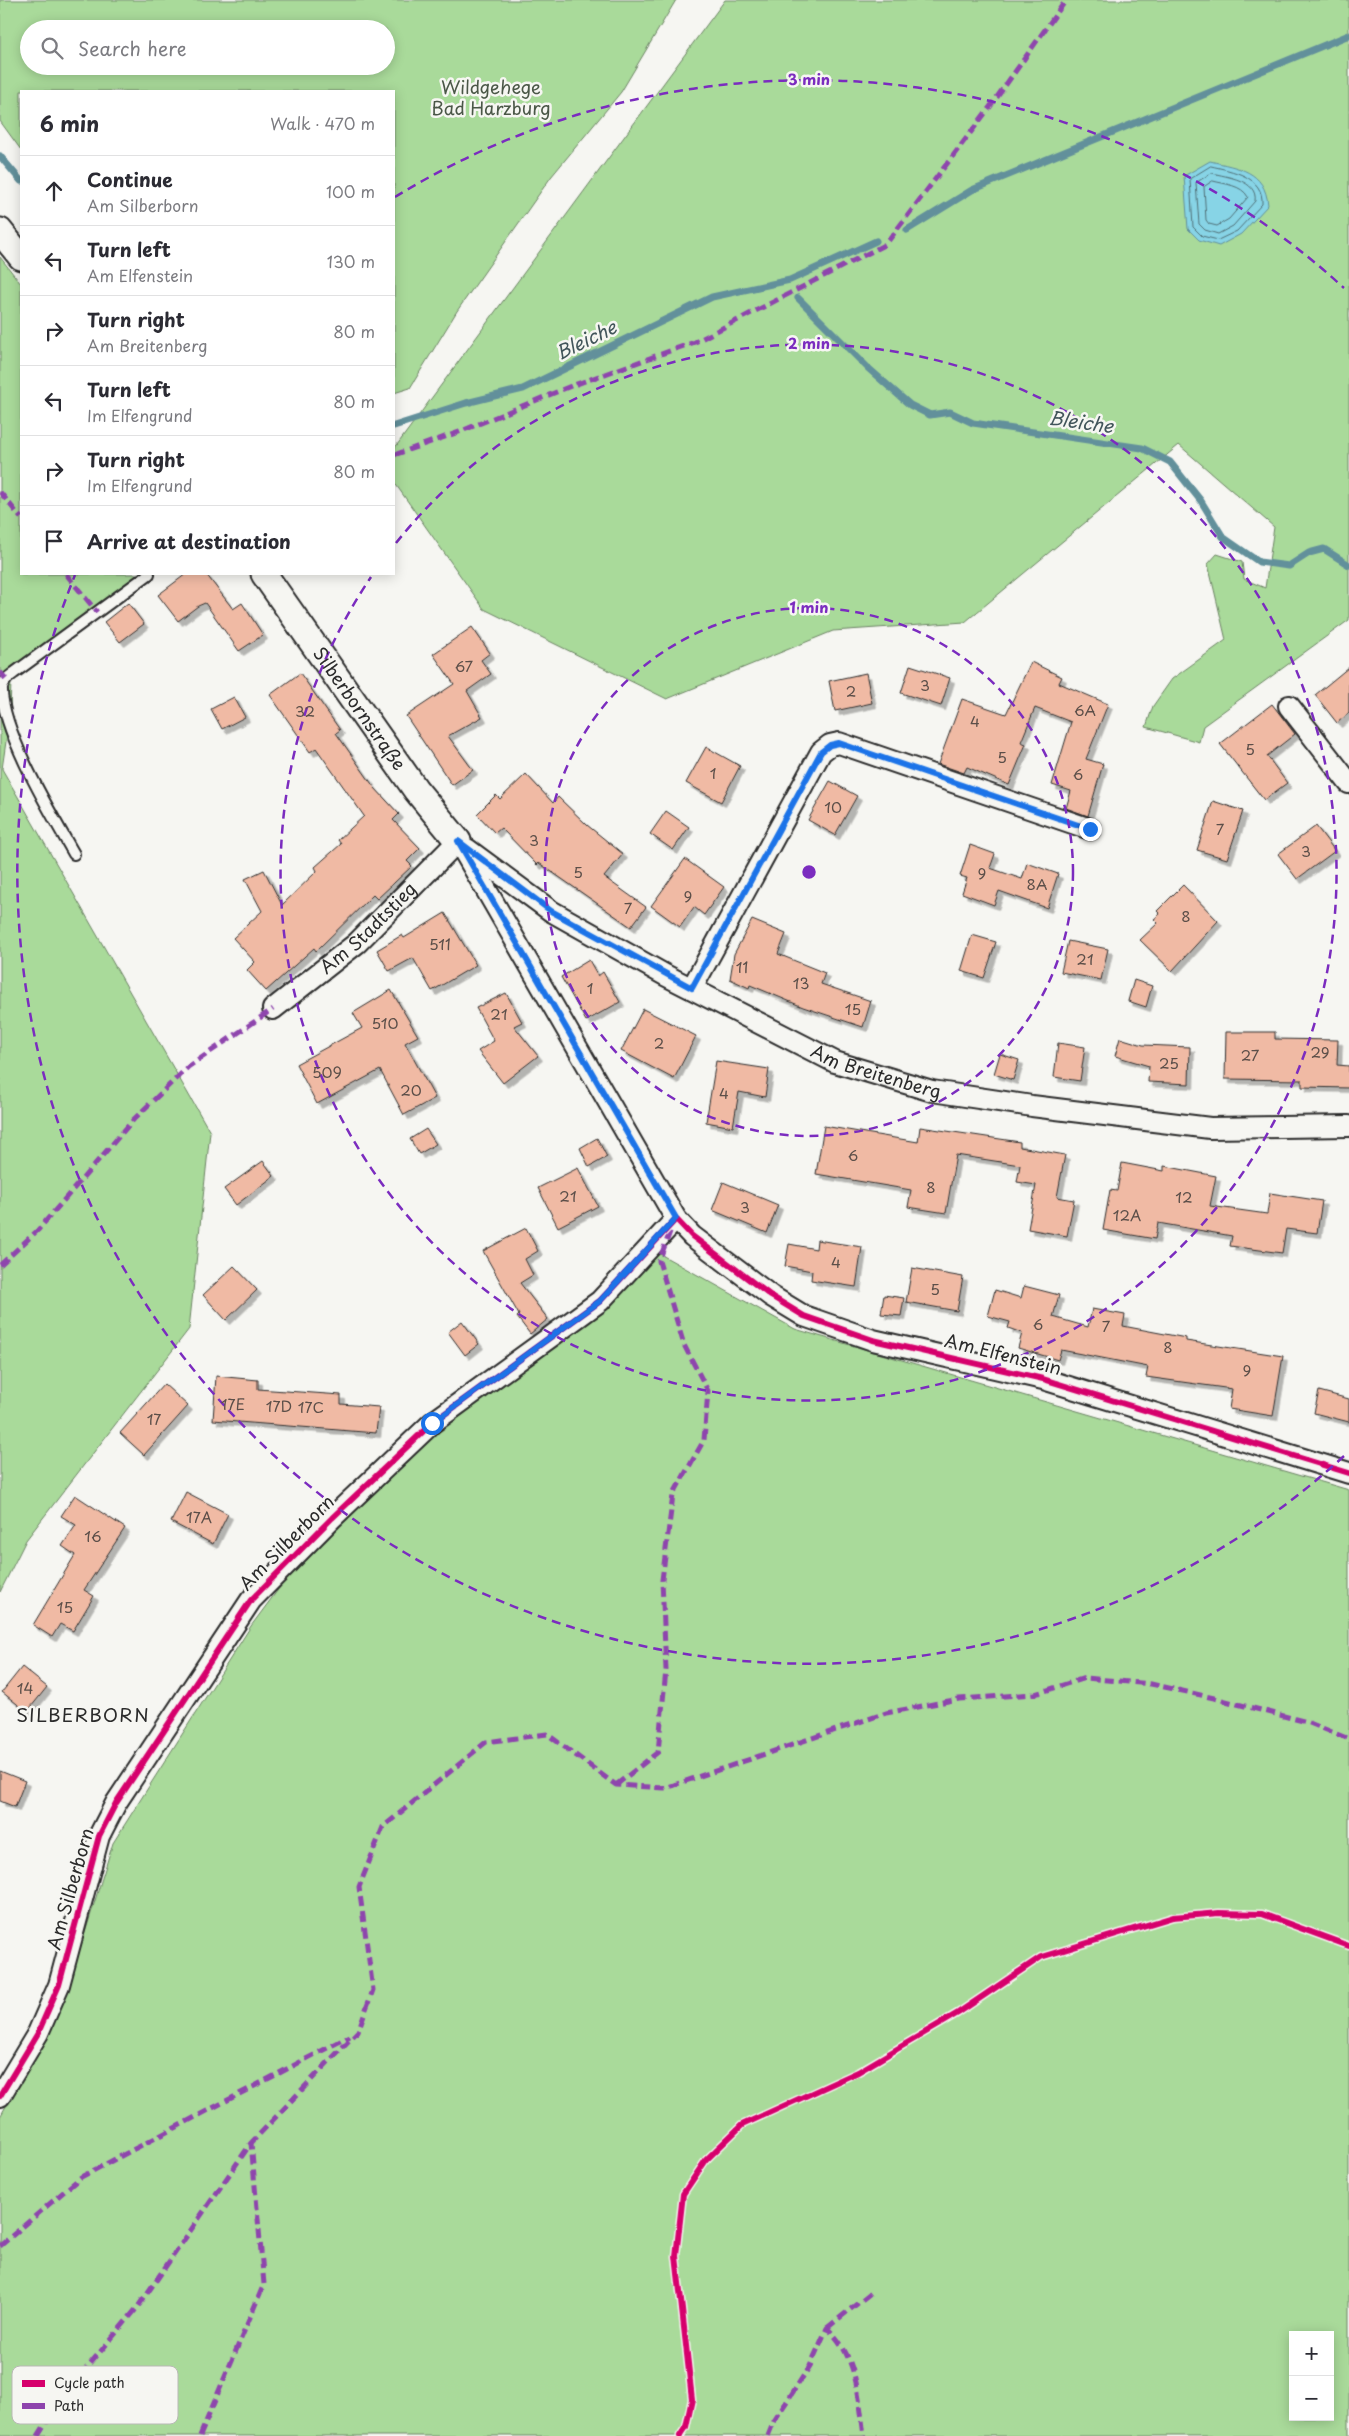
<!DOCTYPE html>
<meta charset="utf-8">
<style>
:root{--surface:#fff;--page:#f2f2f3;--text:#2b2b33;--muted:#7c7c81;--line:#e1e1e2}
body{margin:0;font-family:"Playpen Sans",sans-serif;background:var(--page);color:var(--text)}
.controls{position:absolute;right:15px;bottom:15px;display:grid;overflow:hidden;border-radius:0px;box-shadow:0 2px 12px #0003}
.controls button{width:45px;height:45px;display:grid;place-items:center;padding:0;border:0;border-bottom:1px solid var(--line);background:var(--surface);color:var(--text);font:25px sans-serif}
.stop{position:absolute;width:15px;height:15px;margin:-11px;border:4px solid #1a73e8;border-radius:50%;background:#fff}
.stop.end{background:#1a73e8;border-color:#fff;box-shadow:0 1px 5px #0008}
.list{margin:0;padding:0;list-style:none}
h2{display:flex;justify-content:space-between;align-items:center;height:65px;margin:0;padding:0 20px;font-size:21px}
h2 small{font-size:16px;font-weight:400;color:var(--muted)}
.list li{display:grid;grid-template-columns:32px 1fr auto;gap:15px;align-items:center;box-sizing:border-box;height:70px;padding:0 20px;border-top:1px solid var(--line)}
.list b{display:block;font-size:19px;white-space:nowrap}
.list p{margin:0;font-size:16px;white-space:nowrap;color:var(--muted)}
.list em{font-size:16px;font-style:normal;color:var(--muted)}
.icon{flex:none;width:28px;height:28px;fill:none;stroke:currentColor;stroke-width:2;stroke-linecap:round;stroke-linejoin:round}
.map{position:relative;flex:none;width:1349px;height:2436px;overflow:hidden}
.search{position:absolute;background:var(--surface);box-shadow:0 2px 12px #0003;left:20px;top:20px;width:375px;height:55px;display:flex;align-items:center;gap:12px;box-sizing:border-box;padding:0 18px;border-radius:28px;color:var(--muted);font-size:19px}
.panel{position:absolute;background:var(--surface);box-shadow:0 2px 12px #0003;left:20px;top:90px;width:375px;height:485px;border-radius:0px}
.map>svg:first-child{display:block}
.green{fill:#a9da9a;stroke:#6a8262;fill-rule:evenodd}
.water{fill:#87d4e6;stroke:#62909b}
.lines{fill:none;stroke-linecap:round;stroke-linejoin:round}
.shore{stroke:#506f76;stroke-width:1}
.stream{stroke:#62909b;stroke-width:7}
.building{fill:#f0baa4;stroke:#2b2b2b;filter:url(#shadow)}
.service-casing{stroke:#2b2b2b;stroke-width:14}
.minor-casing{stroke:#2b2b2b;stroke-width:24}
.tertiary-casing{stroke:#2b2b2b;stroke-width:29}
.service{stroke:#f6f6f2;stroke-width:10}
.minor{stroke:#f6f6f2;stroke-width:20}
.tertiary{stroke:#f6f6f2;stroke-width:25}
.quiet{stroke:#8e44ad;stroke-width:5;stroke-dasharray:10 5;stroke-linecap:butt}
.cycleway-casing{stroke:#f6f6f2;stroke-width:9}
.cycleway{stroke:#d6006c;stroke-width:6}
.route{stroke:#1a73e8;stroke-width:6}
.ring{fill:none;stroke:#7b2cbf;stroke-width:2.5;stroke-dasharray:9 6}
.labels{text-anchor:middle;stroke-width:5;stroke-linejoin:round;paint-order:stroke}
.number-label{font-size:15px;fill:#5c4f49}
.park-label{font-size:18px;fill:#4a5747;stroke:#f6f6f2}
.street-label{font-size:18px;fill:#2b2b2b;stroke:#f6f6f2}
.water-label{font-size:19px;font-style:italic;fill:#42555a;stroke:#f6f6f2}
.neighbourhood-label{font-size:19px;letter-spacing:1px;fill:#2b2b2b;stroke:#f6f6f2}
.key{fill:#f6f6f2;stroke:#b9b9b6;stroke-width:1}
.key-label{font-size:14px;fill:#2b2b2b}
.centre{fill:#7b2cbf;stroke:#f6f6f2;stroke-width:2.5}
.ring-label{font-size:15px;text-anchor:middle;font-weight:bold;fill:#7b2cbf;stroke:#f6f6f2;stroke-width:5;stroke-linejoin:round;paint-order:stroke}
</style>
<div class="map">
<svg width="1349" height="2436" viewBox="0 0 1349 2436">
<defs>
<filter id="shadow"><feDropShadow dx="4.5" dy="4.5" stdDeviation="0" flood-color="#0004"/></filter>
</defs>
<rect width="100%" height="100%" fill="#f6f6f2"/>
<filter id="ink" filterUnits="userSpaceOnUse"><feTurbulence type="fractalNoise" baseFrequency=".02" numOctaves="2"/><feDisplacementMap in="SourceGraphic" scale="10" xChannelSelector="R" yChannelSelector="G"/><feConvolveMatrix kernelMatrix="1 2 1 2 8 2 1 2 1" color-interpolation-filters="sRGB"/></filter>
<g filter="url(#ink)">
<!-- green -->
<g class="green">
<path d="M0,0H676L621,92L551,177L457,311L410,388L394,393V91H21V150L0,121ZM29,29H386V66H29Z"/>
<polygon points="725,0 1349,0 1349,620 1203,726 1199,742 1146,727 1153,706 1172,679 1226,640 1208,564 1217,554 1242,562 1244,579 1265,588 1274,527 1179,445 965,622 833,631 667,699 484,609 394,482 394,449"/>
<polygon points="0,257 21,284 21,574 156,574 11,680 10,714 2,769 210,1132 189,1329 26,1540 0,1592"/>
<path d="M658,1253L795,1329L1349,1490V2436H0V2117L64,2000L113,1843L251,1626L283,1583L430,1437L605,1311ZM1293,2335H1330V2417H1293Z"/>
</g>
<!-- water -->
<path class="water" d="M1210,161C1238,168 1265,170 1268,205L1241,234L1219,246L1199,240L1188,229L1184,176Z"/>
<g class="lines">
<!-- shore -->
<g class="shore">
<path d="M1211,166C1232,171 1264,176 1262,204L1237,231L1218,240L1202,236L1193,227L1190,179Z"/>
<path d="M1212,173C1227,177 1258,180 1255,201L1233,226L1218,234L1205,230L1199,224L1196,183Z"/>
<path d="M1213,181C1224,184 1242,185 1248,197L1229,219L1217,226L1209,224L1206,220L1204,187Z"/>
</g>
<!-- stream -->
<g class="stream">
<polyline points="0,156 21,181"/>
<polyline points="907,230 972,190 1349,35"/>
<polyline points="798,298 868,368 910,405 930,415 950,412 973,423 1142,448 1170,462 1201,501 1223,537 1259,562 1289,566 1309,553 1324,549 1349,565"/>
<polyline points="394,426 466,403 523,389 712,297 790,280 876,241"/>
</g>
</g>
<!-- building -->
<g class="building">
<polygon points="186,574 206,574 233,609 242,603 263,635 239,651 205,603 198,606 178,621 158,595"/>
<polygon points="128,603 144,624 120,642 104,622"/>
<polygon points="472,627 490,653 481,660 491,674 467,691 482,717 448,736 473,770 452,785 406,716 454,684 433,654"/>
<polygon points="1031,662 1062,677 1059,683 1108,704 1086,759 1103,764 1088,816 1066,808 1071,791 1052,785 1071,722 1035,708 1021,742 1026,744 1009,785 967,767 964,773 938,764 962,699 1006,714"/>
<polygon points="910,665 950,678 941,706 901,693"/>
<polygon points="1349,667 1349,713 1337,723 1315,695"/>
<polygon points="300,673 340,730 336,733 374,787 399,814 393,820 420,848 407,861 412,866 377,899 373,895 316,951 314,948 266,991 247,970 255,962 233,938 262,911 245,879 264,870 282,905 317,871 315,867 341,844 338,840 364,816 316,748 310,752 270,695"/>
<polygon points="866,673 872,703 835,711 829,681"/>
<polygon points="234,697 245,717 222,729 211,709"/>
<polygon points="1272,704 1295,734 1267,756 1287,783 1264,800 1220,744"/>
<polygon points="706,747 740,766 721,802 686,783"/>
<polygon points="526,774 553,803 558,797 587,825 623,854 604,877 646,907 631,927 539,863 537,865 501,828 495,833 477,814 496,795 500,799"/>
<polygon points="830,781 857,796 835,835 808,820"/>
<polygon points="1213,801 1243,811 1227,859 1197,850"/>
<polygon points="666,811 689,827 673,850 650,834"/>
<polygon points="1316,826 1335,851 1297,879 1278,854"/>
<polygon points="970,845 995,854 990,868 1022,879 1027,863 1058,874 1047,908 999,891 994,905 962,893 967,878 960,876"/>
<polygon points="685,859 724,887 704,915 694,907 680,927 651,906"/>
<polygon points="1183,885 1218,921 1172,971 1140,940 1158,923 1154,919 1160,914 1157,911"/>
<polygon points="445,913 476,965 432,991 413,958 389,971 377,950 402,935 404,938"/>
<polygon points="752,920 786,934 778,954 825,973 821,984 871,1001 863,1027 803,1007 750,985 749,988 730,979 734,954"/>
<polygon points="972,935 996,942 984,978 961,971"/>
<polygon points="1068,941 1108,949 1101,980 1061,972"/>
<polygon points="589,960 598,976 603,972 620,1002 586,1021 561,977"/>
<polygon points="1134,980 1152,986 1146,1007 1128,1001"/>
<polygon points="391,990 418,1036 405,1043 435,1098 404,1115 380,1070 317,1104 296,1064 362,1028 353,1013"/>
<polygon points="506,993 522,1022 514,1026 538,1056 503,1083 478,1051 494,1041 476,1008"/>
<polygon points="643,1009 696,1036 674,1079 621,1051"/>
<polygon points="1226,1032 1275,1032 1275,1039 1338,1040 1337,1065 1349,1066 1349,1088 1302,1087 1302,1080 1225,1079"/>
<polygon points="1120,1038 1143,1045 1190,1047 1189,1084 1148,1082 1149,1066 1115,1056"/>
<polygon points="1058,1043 1085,1047 1080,1081 1054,1077"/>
<polygon points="1000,1054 1019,1060 1013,1080 994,1074"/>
<polygon points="716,1061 769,1069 765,1097 739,1092 733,1127 706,1122"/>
<polygon points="824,1126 918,1142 920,1127 1020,1142 1020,1147 1065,1155 1057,1197 1074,1200 1067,1236 1028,1229 1036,1185 1017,1182 1020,1165 956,1155 946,1213 908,1207 911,1190 816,1174"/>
<polygon points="426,1129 436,1144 419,1154 410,1139"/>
<polygon points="597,1138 607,1157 589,1167 580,1148"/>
<polygon points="263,1161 274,1176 236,1205 224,1189"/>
<polygon points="1122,1163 1164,1171 1164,1166 1216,1176 1210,1206 1267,1214 1270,1193 1322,1201 1317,1233 1286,1229 1282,1253 1230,1246 1232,1236 1158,1223 1155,1239 1103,1230 1110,1190 1117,1191"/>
<polygon points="578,1168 598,1206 558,1227 538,1188"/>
<polygon points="723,1182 778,1205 767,1233 712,1210"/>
<polygon points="526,1228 538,1251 525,1259 533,1275 520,1283 548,1319 530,1334 517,1317 519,1315 483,1251"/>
<polygon points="817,1240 862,1247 856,1287 811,1280 812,1271 785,1266 789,1244 816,1249"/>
<polygon points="234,1266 257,1290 226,1320 203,1295"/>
<polygon points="912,1268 963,1277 957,1311 906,1302"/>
<polygon points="1024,1286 1059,1295 1053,1317 1088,1327 1092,1309 1125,1315 1123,1326 1186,1338 1186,1341 1283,1356 1273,1416 1229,1409 1232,1389 1146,1377 1148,1367 1061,1350 1058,1360 1018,1348 1022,1333 1008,1328 1010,1322 988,1316 995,1290 1021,1298"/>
<polygon points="884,1295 904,1298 901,1316 881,1314"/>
<polygon points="462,1321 479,1344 465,1355 448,1332"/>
<polygon points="216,1376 258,1380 258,1389 341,1395 341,1404 379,1407 376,1433 213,1420"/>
<polygon points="164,1384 188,1406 144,1455 120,1433"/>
<polygon points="1319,1391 1349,1399 1349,1422 1314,1413"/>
<polygon points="186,1492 228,1514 213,1544 171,1522"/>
<polygon points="75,1495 125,1528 84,1590 94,1596 73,1631 60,1624 52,1637 33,1625 75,1555 62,1546 76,1525 61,1516"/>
<polygon points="22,1667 47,1687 27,1712 2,1692"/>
<polygon points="0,1771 25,1781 15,1807 0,1801"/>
</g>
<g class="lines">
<!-- service casing -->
<g class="service-casing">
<path id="service" d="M74,854C53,817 0,729 2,687C4,681 8,677 14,673L149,574"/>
</g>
<!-- minor casing -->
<g class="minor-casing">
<g id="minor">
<polyline points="1289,706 1349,783"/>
<polyline points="458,841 676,1219 692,1236 771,1296 804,1316 873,1340 1043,1379 1349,1473"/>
<path id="s1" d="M467,849L551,911L665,975L835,1062L932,1091L1032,1106L1210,1128L1349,1126"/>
<polyline points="692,988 821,752 830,745 839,743 1090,829"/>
<path id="s2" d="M273,1009L357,943L458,841"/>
<polyline points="0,2096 38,2033 59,1985 99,1836 116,1803 251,1600 332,1518 432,1423 600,1301 676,1219"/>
</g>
</g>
<!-- tertiary casing -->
<g class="tertiary-casing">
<g id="tertiary">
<polyline points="0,231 21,257"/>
<path id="s3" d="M264,574L416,790L458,841"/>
</g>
</g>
<!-- service -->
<use href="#service" class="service"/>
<!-- minor -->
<use href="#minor" class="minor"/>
<!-- tertiary -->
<use href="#tertiary" class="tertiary"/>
<!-- quiet -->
<g class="quiet">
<polyline points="394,455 459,432 571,386 695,342 886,244 990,107 1066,0"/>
<polyline points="0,492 21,518"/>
<polyline points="66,574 97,612"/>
<polyline points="0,672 6,679"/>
<polyline points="0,1265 38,1230 134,1119 188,1067 273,1009"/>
<polyline points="616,1785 658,1752 666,1670 662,1580 673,1495 704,1440 708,1391 684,1345 659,1261 671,1229"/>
<polyline points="0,2246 81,2177 350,2036"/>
<polyline points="827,2328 873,2291"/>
<polyline points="38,2436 63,2396 137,2308 251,2143 358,2031 373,1990 359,1887 383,1827 486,1742 547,1734 616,1785 665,1788 886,1713 959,1699 1035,1694 1085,1678 1151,1684 1214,1698 1307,1722 1349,1739"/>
<polyline points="200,2436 264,2284 251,2143"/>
<path d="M768,2436L774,2421L810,2366L827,2328C857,2355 859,2398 864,2436"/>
</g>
<!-- cycleway casing -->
<g class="cycleway-casing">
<g id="cycleway">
<polyline points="0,2096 38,2033 59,1985 99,1836 116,1803 251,1600 332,1518 432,1423 600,1301 676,1219 692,1236 771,1296 804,1316 873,1340 1043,1379 1349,1473"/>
<polyline points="680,2436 686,2427 692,2399 676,2256 683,2194 706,2160 742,2125 858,2072 958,2013 1041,1957 1173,1917 1219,1913 1262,1914 1349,1946"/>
</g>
</g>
<!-- cycleway -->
<use href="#cycleway" class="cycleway"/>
</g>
</g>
<g class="lines" filter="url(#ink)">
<!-- route -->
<polyline class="route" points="432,1423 600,1301 676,1218 458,841 551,911 692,988 821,752 830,745 839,743 1090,829"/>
</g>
<!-- distance rings -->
<g class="ring">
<circle cx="809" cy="872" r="264"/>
<path d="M396 543A528 528 0 1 1 371 577"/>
<path d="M1344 1456A792 792 0 0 1 75 575M395 197A792 792 0 0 1 1344 288"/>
</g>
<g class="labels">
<!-- number labels -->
<g class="number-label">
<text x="464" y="672">67</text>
<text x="925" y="691">3</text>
<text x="851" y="697">2</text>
<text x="1085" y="716">6A</text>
<text x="305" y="717">32</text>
<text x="975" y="727">4</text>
<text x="1250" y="755">5</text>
<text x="1002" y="763">5</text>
<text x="713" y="779">1</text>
<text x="1078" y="780">6</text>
<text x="833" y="813">10</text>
<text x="1220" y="835">7</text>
<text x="534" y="846">3</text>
<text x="1306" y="857">3</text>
<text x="578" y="878">5</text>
<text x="982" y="879">9</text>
<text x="1037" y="890">8A</text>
<text x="688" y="902">9</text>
<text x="628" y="914">7</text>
<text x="1186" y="922">8</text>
<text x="440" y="950">511</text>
<text x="1085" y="965">21</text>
<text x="742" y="973">11</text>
<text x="801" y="989">13</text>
<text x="590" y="994">1</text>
<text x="853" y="1015">15</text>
<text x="499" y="1020">21</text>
<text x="385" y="1029">510</text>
<text x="659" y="1049">2</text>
<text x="1320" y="1058">29</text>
<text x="1250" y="1061">27</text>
<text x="1169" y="1069">25</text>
<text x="327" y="1078">509</text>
<text x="411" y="1096">20</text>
<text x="724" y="1099">4</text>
<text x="853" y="1161">6</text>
<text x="931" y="1193">8</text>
<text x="568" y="1202">21</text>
<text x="1184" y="1203">12</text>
<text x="745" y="1213">3</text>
<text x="1127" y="1221">12A</text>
<text x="836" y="1268">4</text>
<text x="935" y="1295">5</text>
<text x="1038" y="1330">6</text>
<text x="1106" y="1332">7</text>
<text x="1168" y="1353">8</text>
<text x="1247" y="1376">9</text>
<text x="233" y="1410">17E</text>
<text x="279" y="1412">17D</text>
<text x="311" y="1413">17C</text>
<text x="154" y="1425">17</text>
<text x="199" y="1523">17A</text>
<text x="93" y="1542">16</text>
<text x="65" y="1613">15</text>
<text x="25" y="1694">14</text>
</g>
<!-- park labels -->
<g class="park-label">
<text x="491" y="94">Wildgehege<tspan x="491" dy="21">Bad Harzburg</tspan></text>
</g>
<!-- street labels -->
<g class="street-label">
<text dy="6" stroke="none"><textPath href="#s3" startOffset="165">Silberbornstraße</textPath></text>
<text dy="6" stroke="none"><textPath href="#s2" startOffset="125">Am Stadtstieg</textPath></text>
<text dy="6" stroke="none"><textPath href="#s1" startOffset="468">Am Breitenberg</textPath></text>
<text transform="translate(1003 1355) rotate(14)" y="6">Am Elfenstein</text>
<text transform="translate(287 1543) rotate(-45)" y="6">Am Silberborn</text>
<text transform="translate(71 1889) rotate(-74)" y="6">Am Silberborn</text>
</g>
<!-- water labels -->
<g class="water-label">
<text transform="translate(586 340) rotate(-26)" y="7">Bleiche</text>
<text transform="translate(1081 422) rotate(8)" y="7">Bleiche</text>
</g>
<!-- neighbourhood labels -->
<g class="neighbourhood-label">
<text x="83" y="1722">SILBERBORN</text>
</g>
</g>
<!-- legend -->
<rect x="12" y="2366" width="166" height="58" rx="8" class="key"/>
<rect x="22" y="2380" width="23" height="7" fill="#d6006c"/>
<rect x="22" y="2403" width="23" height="6" fill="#8e44ad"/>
<g class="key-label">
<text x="54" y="2388">Cycle path</text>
<text x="54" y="2411">Path</text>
</g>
<circle cx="809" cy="872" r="8" class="centre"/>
<g class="ring-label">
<text x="809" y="85">3 min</text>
<text x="809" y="349">2 min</text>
<text x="809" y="613">1 min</text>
</g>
</svg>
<div class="controls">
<button>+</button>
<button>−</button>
</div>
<div class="stop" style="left:432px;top:1423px"></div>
<div class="stop end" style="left:1090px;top:829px"></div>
<div class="search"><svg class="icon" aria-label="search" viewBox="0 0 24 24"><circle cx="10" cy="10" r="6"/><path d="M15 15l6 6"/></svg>Search here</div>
<section class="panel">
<h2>6 min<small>Walk · 470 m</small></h2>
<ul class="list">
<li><svg class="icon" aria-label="ahead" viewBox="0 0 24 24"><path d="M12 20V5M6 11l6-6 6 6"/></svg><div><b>Continue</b><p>Am Silberborn</p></div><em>100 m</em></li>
<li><svg class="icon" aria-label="left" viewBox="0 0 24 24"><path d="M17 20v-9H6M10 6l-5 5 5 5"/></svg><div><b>Turn left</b><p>Am Elfenstein</p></div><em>130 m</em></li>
<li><svg class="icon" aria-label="right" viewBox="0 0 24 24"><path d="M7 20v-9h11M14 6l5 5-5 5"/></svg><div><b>Turn right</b><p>Am Breitenberg</p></div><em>80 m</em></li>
<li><svg class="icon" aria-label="left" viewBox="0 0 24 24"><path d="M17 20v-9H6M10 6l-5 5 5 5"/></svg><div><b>Turn left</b><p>Im Elfengrund</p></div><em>80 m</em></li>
<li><svg class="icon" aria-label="right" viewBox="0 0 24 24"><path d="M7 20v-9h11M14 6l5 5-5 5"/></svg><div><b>Turn right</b><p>Im Elfengrund</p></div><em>80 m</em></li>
<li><svg class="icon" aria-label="arrive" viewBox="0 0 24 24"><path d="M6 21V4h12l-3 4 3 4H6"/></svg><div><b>Arrive at destination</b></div></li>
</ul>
</section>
</div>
